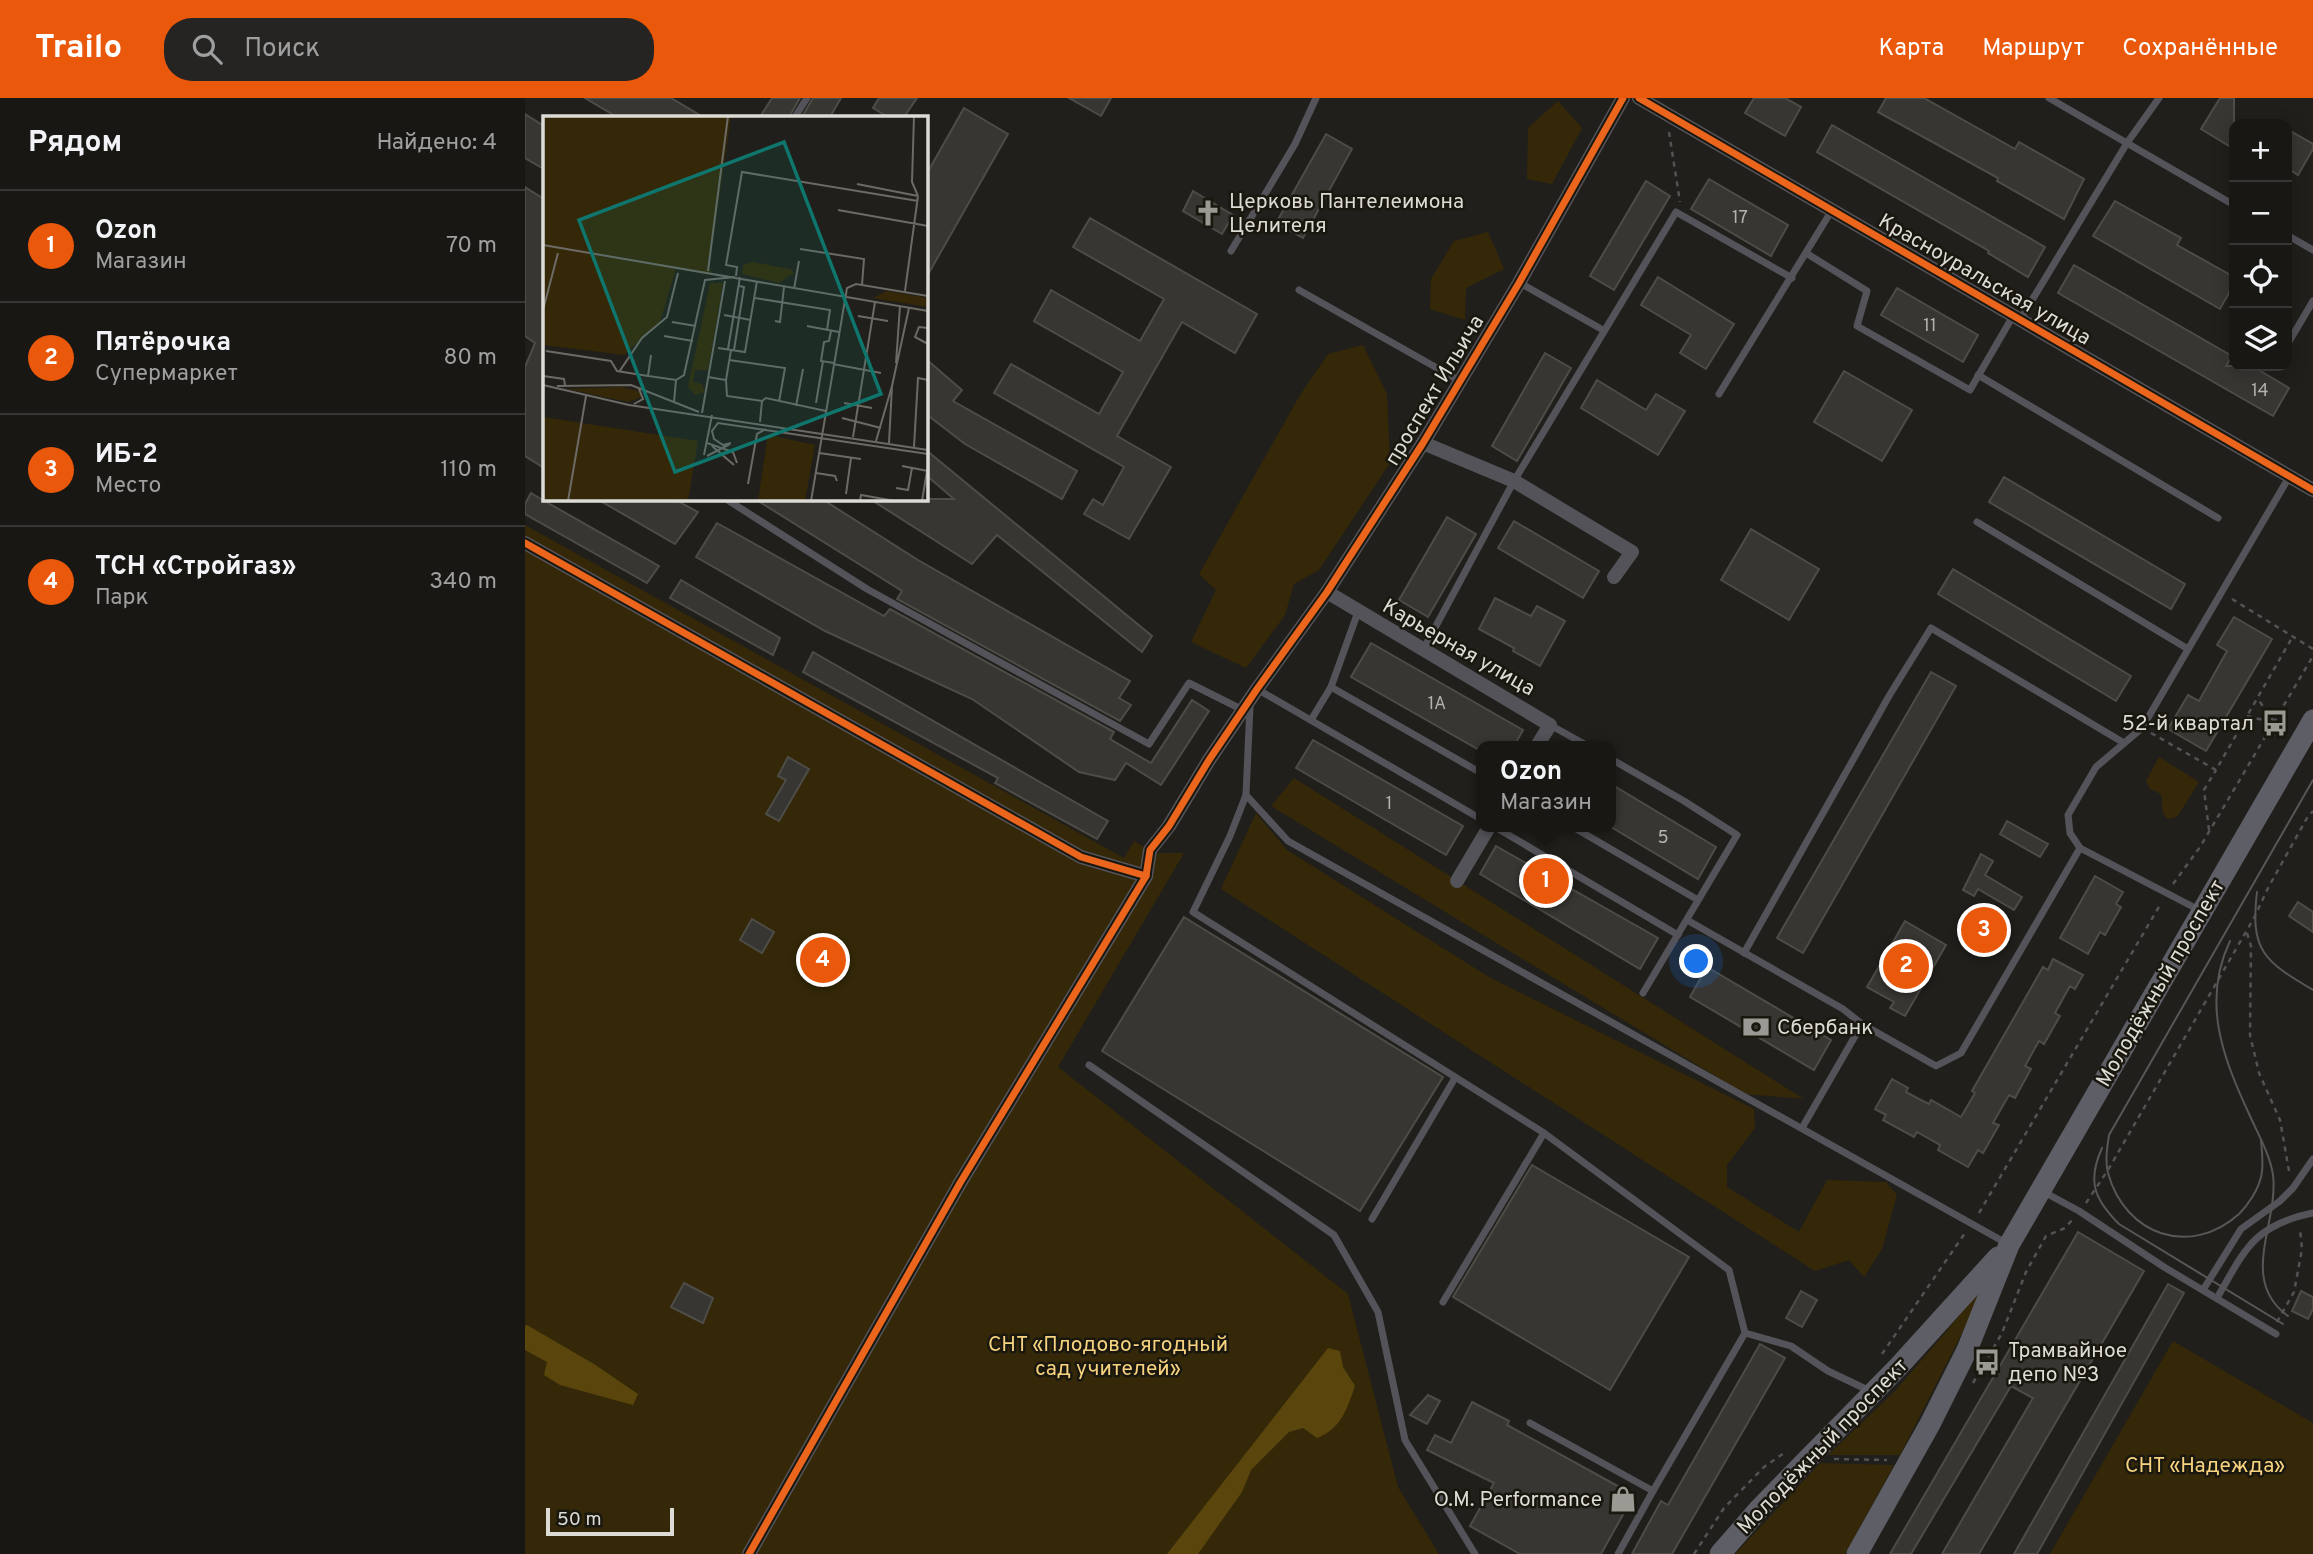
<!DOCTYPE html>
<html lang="ru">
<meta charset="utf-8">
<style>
:root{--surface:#191714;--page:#262422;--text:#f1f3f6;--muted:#9f9fa0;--line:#373634;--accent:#ea580c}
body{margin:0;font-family:Overpass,sans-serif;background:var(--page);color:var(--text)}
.controls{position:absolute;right:21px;top:21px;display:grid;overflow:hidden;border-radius:14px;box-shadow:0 4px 18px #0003}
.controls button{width:63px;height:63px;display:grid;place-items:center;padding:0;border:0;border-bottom:2px solid var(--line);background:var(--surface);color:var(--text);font:35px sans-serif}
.scale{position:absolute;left:21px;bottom:18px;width:128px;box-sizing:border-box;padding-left:7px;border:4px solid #dddbd5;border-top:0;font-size:19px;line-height:24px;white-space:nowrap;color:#dddbd5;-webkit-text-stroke:5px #1a170f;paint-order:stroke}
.you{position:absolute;left:1172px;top:864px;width:24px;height:24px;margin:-18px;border:5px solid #fff;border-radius:50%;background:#1a73e8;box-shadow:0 0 0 10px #1a73e833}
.badge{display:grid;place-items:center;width:46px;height:46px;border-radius:50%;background:var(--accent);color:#fff;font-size:23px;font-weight:700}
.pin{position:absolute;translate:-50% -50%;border:4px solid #fff;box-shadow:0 2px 7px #0006}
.popup{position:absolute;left:951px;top:643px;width:140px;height:91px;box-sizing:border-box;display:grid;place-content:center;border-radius:14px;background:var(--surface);filter:drop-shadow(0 2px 5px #0005);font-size:23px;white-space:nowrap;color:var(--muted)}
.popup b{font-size:26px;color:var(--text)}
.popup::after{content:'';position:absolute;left:50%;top:100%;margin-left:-14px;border:14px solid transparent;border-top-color:var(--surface)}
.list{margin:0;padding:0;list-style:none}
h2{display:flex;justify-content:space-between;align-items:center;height:91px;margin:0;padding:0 28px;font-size:30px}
h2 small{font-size:23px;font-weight:400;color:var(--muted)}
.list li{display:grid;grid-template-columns:46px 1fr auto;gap:21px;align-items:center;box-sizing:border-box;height:112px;padding:0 28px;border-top:2px solid var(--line)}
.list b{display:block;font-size:26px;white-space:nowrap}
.list p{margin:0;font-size:23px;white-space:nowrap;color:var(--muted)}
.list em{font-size:23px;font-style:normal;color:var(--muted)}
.icon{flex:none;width:38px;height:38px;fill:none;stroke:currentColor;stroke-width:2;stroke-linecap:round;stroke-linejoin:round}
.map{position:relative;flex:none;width:1788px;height:1456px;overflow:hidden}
header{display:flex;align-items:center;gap:42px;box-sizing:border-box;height:98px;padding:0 35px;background:var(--accent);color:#fff}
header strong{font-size:33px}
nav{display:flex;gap:38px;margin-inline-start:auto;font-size:24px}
.search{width:490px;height:63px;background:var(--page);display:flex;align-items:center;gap:18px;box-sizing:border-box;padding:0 24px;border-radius:28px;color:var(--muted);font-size:26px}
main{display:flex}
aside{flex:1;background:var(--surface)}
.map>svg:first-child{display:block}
.green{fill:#342808}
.water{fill:#5a460c}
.building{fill:#383632;stroke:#4e4c47;stroke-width:2}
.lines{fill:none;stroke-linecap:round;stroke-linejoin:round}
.path{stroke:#535255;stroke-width:2.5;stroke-dasharray:5 5;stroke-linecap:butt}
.lane{stroke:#535359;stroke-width:7}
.street{stroke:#535359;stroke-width:14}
.primary{stroke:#5e5e67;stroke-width:21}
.tram{stroke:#585657;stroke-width:2}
.cycleway-casing{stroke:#1a170f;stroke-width:11}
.cycleway{stroke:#eb651d;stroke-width:7}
.labels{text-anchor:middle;stroke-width:5;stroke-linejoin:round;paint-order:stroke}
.number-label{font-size:18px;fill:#b4b2ac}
.poi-label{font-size:21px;fill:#dddbd5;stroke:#1a170f;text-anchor:start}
.street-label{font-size:21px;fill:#dddbd5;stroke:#1a170f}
.park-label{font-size:21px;fill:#f7d37f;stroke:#1a170f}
.inset-road{fill:none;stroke:#6c6a65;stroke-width:2}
.view{fill:#0f766e;fill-opacity:0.15;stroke:#0f766e;stroke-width:3.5}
.inset-edge{fill:none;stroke:#dddbd5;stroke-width:3.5}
</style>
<header>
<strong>Trailo</strong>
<div class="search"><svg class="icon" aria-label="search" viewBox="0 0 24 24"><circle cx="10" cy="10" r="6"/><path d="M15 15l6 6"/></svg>Поиск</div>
<nav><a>Карта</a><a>Маршрут</a><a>Сохранённые</a></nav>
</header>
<main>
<aside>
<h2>Рядом<small>Найдено: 4</small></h2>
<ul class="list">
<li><span class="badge">1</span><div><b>Ozon</b><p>Магазин</p></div><em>70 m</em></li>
<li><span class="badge">2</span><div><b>Пятёрочка</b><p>Супермаркет</p></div><em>80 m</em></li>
<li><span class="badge">3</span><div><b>ИБ-2</b><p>Место</p></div><em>110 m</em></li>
<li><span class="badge">4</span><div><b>ТСН «Стройгаз»</b><p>Парк</p></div><em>340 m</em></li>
</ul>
</aside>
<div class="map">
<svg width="1788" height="1456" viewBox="0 0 1788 1456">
<rect width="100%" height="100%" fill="#211f1b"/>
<!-- green -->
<g class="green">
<polygon points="1033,3 1057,30 1027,86 1002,81 1003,30"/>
<polygon points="963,134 979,171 941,190 940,222 905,211 906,181 929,143"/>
<polygon points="838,247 862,296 865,365 794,472 769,486 760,517 721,570 666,544 691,492 674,476 775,297 803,256"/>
<polygon points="0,427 599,760 609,743 630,755 659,755 533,969 823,1196 873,1389 914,1456 0,1456"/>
<path d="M1634,659L1674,684L1652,719L1643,721L1640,718C1631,705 1647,698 1625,691L1621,683Z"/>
<polygon points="769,680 1279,1001 1220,996 746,708"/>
<polygon points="731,715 762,752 964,879 1229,1011 1230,1030 1202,1067 1202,1089 1274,1134 1302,1082 1361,1084 1372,1097 1357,1151 1339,1179 1324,1162 1290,1173 696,791"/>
<polygon points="1466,1178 1375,1357 1303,1357 1370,1293 1420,1235"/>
<polygon points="1648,1243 1788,1325 1788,1456 1525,1456"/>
<polygon points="1295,1365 1369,1367 1320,1456 1210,1456"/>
</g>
<!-- water -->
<g class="water">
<polygon points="2,1227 69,1266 113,1296 108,1307 35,1287 19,1277 22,1264 0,1252 0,1228"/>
<path d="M803,1250L815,1253L818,1269L830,1288C822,1311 816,1331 792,1340L778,1330L764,1334L726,1372L717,1394L673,1456H642Z"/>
</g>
<!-- building -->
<g class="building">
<polygon points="60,0 146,0 178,19 92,19"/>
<polygon points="247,0 275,0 264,19 235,19"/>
<polygon points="288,0 316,0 305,19 277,19"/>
<polygon points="354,0 392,0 379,19 363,19 348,10"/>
<polygon points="544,0 586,0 576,18"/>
<polygon points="1229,0 1260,0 1276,9 1260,38 1220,15"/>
<polygon points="1361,0 1399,0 1490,51 1494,44 1559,81 1539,121 1472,83 1473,80 1353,14"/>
<polygon points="1695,0 1709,0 1709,51 1676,31"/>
<polygon points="439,10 483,36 401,180 401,77"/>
<polygon points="0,16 19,28 19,71 0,60"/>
<polygon points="1307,27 1520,149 1503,179 1463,155 1464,153 1292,54"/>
<polygon points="1762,31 1788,46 1788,51 1773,77 1762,70"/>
<polygon points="801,36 827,51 778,140 751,125"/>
<polygon points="1184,81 1263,127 1246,158 1166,111"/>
<polygon points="1121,83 1145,98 1089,192 1065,178"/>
<polygon points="0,89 19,101 19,370 0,358 0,269 10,245 0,238"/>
<polygon points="668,93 708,117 697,136 658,113"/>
<polygon points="1590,103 1656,140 1652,147 1709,179 1709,186 1695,211 1568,138"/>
<polygon points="565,120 732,216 710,255 657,224 592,338 646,369 604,441 559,416 568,401 578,407 599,369 469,295 486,266 574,316 598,274 509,223 526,192 615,243 639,201 548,149"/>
<polygon points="1549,167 1707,258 1701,268 1727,268 1764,290 1748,318 1533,195"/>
<polygon points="1133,179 1209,226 1181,271 1155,255 1166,237 1116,207"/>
<polygon points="1372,190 1453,237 1438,264 1356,217"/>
<polygon points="1020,255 1046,270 992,363 967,348"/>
<polygon points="401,261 437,292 428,303 552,373 537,401 440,346 401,316"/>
<polygon points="1319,273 1387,312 1357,363 1289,324"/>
<polygon points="1072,282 1121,312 1131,296 1160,313 1133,357 1056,310"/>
<polygon points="401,352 627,538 617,554 472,437 447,466 345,401 429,401 401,377"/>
<polygon points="1479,379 1660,486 1646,511 1464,404"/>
<polygon points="6,395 16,401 134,468 122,485 0,416 0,406"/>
<polygon points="72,401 149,401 173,414 150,446"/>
<polygon points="230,401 297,401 393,462 605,583 594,600 606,607 595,623 372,501 377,493"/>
<polygon points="922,419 951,436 903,519 874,502"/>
<polygon points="989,423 1074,473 1058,500 973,450"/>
<polygon points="192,425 359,518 365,511 589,634 585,641 626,665 667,602 684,613 636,687 601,665 590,682 554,674 447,601 300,533 171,459"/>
<polygon points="1226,431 1294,471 1264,522 1196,482"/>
<polygon points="1428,471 1606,578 1591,603 1413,496"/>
<polygon points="156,482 255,540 248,557 145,500"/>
<polygon points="970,500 1006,518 1012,508 1040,523 1015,568 988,553 989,550 954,531"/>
<polygon points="1709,519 1747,541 1681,653 1643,631 1663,597 1674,603 1702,553 1692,547"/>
<polygon points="846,545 998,632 989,648 956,648 956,653 826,579"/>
<polygon points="288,554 583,723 572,741 470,685 473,680 278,574"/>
<polygon points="1406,574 1431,588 1278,855 1252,840"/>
<polygon points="788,642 938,728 921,757 771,670"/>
<polygon points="263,659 284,671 254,723 241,716 261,682 253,678"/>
<polygon points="1086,686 1191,749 1173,781 1086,729"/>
<polygon points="1482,723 1523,746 1515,759 1475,736"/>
<polygon points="971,748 1133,840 1115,871 955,776"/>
<polygon points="1456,756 1468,763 1460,777 1497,799 1489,812 1453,791 1449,798 1438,792"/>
<polygon points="1570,778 1598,794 1591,806 1596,809 1580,837 1575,834 1563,856 1535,840"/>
<polygon points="1773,804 1788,814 1788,834 1764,818"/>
<polygon points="659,819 918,979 835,1113 577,953"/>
<polygon points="227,821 249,834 237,855 215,842"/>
<polygon points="1380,823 1421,847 1380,918 1365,910 1369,904 1342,889"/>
<polygon points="1528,861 1558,877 1550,891 1545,888 1530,915 1535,918 1519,946 1514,943 1500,968 1506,971 1490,1000 1484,997 1468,1025 1474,1027 1458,1055 1453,1052 1443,1069 1413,1052 1415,1047 1392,1034 1389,1039 1358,1022 1361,1017 1350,1011 1367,981 1383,990 1381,994 1392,1000 1404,1006 1406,1002 1436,1019 1450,995 1447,993 1518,869 1523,872"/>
<polygon points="1182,869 1306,942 1289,972 1165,899"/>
<polygon points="1007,1067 1164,1159 1085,1292 928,1199"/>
<polygon points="1553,1134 1619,1173 1454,1456 1417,1456 1508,1300 1486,1288 1386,1456 1365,1456"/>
<polygon points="159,1185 188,1200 178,1225 146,1209"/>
<polygon points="1643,1186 1659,1195 1512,1456 1489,1456"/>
<polygon points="1276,1193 1292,1202 1277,1229 1261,1220"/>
<polygon points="1776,1193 1788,1199 1788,1211 1783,1221 1767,1213"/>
<polygon points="1235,1246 1260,1260 1147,1456 1107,1456 1136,1403 1143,1407"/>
<polygon points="903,1297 915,1303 902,1326 885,1317"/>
<polygon points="947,1304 984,1323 982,1327 1109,1397 1076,1456 995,1456 945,1428 969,1385 902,1352 910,1337 926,1345"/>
</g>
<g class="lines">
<!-- path -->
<g class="path">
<polyline points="1144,34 1155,104"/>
<polyline points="1707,501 1788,551"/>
<polyline points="1722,618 1750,625 1732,600"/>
<polyline points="1626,635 1691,672 1768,538"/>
<polyline points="1684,732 1679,692 1691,672"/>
<polyline points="1648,786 1675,749 1788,558"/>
<polyline points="1722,835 1726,848 1725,937 1734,975 1755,1022 1764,1073"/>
<polyline points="1561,1105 1583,1072 1729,820 1743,790 1782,720 1788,713"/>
<polyline points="1454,1115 1635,807"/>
<polyline points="1752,1224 1769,1194 1777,1151 1775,1131"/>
<polyline points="1357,1256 1440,1135"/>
<polyline points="1448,1285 1477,1235 1501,1174 1521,1138 1540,1130 1547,1122"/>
<polyline points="1309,1361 1362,1362"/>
<polyline points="1169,1456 1199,1410 1239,1369 1262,1353"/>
</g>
<!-- lane -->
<g class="lane">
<polyline points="1524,0 1709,107"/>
<polyline points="270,19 282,0"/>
<polyline points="1762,137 1788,152"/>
<polyline points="706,153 770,46 791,0"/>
<polyline points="1281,155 1342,193 1332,228 1445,292 1488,218"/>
<polyline points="995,185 1078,232"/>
<polyline points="774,192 935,283"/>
<polyline points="1495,222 1602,45 1634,0"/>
<polyline points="1762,247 1788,203"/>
<polyline points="1453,277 1693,420"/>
<polyline points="1194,296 1307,112"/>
<polyline points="201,401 342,491 624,646 664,585 718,612"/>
<polyline points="1452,424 1663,551"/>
<polyline points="898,552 989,383 1151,114 1267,180"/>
<polyline points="806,589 833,514"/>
<polyline points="732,591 956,721"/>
<polyline points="725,608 721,697 705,738 668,814 1019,1035 1204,1172 1220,1235 1128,1393 1005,1325"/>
<polyline points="786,622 806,589 956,675"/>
<polyline points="1025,627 1063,648"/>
<polyline points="1086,661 1159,703 1212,737 1118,895"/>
<polyline points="721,697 763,743 1481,1145"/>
<polyline points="970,729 1153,837"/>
<polyline points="1048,729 1173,802"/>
<polyline points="1676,813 1555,750 1545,735 1543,717 1571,669 1617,630 1764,379"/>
<polyline points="1162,822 1318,911 1337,926"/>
<polyline points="1219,855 1364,598 1406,530 1599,645"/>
<polyline points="564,967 809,1137 853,1214 880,1342 950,1456"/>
<polyline points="1277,1030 1337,926 1411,968 1436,955 1555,750"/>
<polyline points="1517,1093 1554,1113 1639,1169 1751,1236"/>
<polyline points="847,1121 930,980"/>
<polyline points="1678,1192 1716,1131 1755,1103 1768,1090 1788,1061"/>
<path d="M1692,1200C1720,1152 1728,1127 1788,1115"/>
<polyline points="918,1204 1019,1035"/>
<polyline points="1220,1235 1266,1248 1303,1273 1345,1293"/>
<polyline points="1093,1456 1128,1393"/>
</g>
<!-- street -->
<g class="street">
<polyline points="1114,0 1788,392"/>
<polyline points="898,345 989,383 1107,454 1089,479"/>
<polyline points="0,445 556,759 621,778"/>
<polyline points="802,494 1025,627 1012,648"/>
<polyline points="932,783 964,729"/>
<polyline points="224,1456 435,1085 621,778 625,752 644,728 684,662 732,591 802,494 898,345 994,185 1098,0"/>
</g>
<!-- primary -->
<g class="primary">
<polyline points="1195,1456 1235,1410 1374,1268 1473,1159"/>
<polyline points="1332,1456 1405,1326 1442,1252 1484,1147 1788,622"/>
</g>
<!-- tram -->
<g class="tram">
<path d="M1732,794C1725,853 1739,863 1788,892"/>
<path d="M1705,843C1676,904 1698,960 1725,1018C1733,1036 1745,1057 1748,1077C1754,1125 1713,1182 1763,1218"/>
<path d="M1736,1042C1737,1054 1739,1067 1736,1079C1733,1092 1723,1107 1714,1116C1665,1160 1600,1137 1583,1075C1580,1063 1582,1050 1584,1037L1788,682"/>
<path d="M1577,1050C1562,1083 1569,1101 1594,1126L1758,1226"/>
</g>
<!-- cycleway casing -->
<g class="cycleway-casing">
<g id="cycleway">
<polyline points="1114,0 1788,392"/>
<polyline points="0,445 556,759 621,778"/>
<polyline points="224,1456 435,1085 621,778 625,752 644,728 684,662 732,591 802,494 898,345 994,185 1098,0"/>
</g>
</g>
<!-- cycleway -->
<use href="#cycleway" class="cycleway"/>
</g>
<!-- icons -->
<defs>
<g id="church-bare" transform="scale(2.1)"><path d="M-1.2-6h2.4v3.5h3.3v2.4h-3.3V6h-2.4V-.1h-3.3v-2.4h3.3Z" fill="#9b9994" stroke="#1a170f" stroke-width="2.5" paint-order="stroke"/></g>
<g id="bus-bare" transform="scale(2.1)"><path d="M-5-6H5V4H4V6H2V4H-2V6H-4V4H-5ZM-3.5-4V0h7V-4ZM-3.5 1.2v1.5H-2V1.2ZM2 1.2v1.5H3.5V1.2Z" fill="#9b9994" stroke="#1a170f" stroke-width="2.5" paint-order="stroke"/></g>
<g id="bank-bare" transform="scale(2.1)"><path d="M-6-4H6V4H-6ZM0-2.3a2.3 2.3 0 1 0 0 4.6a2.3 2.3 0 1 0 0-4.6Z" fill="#9b9994" stroke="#1a170f" stroke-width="2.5" paint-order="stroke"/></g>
<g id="shop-bare" transform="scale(2.1)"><path d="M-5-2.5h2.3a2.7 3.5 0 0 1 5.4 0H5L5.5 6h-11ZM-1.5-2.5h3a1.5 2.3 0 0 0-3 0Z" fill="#9b9994" stroke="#1a170f" stroke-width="2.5" paint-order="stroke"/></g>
</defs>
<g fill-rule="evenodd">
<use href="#church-bare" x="683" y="115"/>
<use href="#bus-bare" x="1750" y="625"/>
<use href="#bank-bare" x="1231" y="929"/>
<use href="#bus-bare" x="1462" y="1264"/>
<use href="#shop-bare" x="1098" y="1401"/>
</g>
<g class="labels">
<!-- number labels -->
<g class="number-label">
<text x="1215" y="125">17</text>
<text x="1405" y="233">11</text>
<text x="1735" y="298">14</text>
<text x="912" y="611">1А</text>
<text x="864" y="711">1</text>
<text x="1138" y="745">5</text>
</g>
<!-- poi labels -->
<g class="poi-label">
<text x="704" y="110">Церковь Пантелеимона<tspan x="704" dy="24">Целителя</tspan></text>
<text x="1729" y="632" text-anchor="end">52-й квартал</text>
<text x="1252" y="936">Сбербанк</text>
<text x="1483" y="1259">Трамвайное<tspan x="1483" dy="24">депо №3</tspan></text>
<text x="1077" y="1408" text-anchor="end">O.M. Performance</text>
</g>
<!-- street labels -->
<g class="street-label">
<text transform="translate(1460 181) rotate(30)" y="7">Красноуральская улица</text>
<text transform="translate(909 292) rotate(-59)" y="7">проспект Ильича</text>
<text transform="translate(934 549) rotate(30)" y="7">Карьерная улица</text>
<text transform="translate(1635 885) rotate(-60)" y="7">Молодёжный проспект</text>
<text transform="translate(1297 1348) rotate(-46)" y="7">Молодёжный проспект</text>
</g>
<!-- park labels -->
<g class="park-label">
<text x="583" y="1253">СНТ «Плодово-ягодный<tspan x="583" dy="24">сад учителей»</tspan></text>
<text x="1680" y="1374">СНТ «Надежда»</text>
</g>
</g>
<!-- overview -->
<g transform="translate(18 18)">
<rect width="385" height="385" fill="#211f1b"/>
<path d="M0,0H188L166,151L170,159L133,153L117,206L81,239L0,229ZM210,146L248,153L251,157L236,167L199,158L200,149ZM167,167H180L165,254H152L150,266L159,268L162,276L152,279L145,271ZM344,175L385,182V191L330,182ZM79,271L95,275L99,281L85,286L25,273ZM0,301L155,325L145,385H0ZM225,319L272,329L262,385H215Z" fill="#342808"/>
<path class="inset-road" d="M371,0L369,66L375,80M314,68L375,80M295,94L385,110M0,129L385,195M257,133L321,143L319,169M165,155L185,0M193,160L194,151L183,149L199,56L375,85M251,173L256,145M362,175L375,80M212,182L287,194L284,214M0,194L15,137M181,199L208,204M315,200L345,205M232,205L237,206L241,171M129,206L153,210M264,210L296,216M385,212L376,211L372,221L385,228M288,215L286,225L281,226L278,245L291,247M121,220L150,225M175,232L202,236L214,165M185,233L197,161M191,234L201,171L196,170M3,235L68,245L74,255L105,260M108,239L105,260L133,264L141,259L162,164L192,161M186,244L242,252L236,286M353,247L357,190M290,248L338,257M76,256L99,222L124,201L135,157M0,260L21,263L22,269M165,261L183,264L184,280L219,285L223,282L283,295M183,264L188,234M0,269L86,289L385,334M14,270L88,269L156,296M131,286L133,264M273,287L280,245M301,287L329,292M91,288L100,283L96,273M253,290L260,253M159,297L182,165M299,302L338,312M217,306L219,285M310,321L332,186M333,325L349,270M164,327L190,336L194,347M188,327L180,329L171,323L169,315L175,307L385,338M346,327L349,270L366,192M169,330L191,349M371,331L375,262L385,264M276,337L318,343M161,339L169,299M164,340L187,328M359,350L385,355M273,357L292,360L294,365M205,368L214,318L223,313M353,372L365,374L369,352M303,378L308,342M25,385L43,280M268,385L304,172L313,168L385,180M317,385L318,379L352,385M379,385L384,355"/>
<path class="view" d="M241,26L338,278L132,356L36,104Z"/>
<rect width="385" height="385" class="inset-edge"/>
</g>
</svg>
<div class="controls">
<button>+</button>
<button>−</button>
<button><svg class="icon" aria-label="locate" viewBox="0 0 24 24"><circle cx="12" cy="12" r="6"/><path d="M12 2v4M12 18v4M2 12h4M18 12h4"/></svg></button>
<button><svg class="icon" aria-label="layers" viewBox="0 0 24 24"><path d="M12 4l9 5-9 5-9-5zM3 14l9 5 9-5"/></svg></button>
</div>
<div class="scale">50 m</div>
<div class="you"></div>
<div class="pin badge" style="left:1021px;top:783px">1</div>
<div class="popup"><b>Ozon</b>Магазин</div>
<div class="pin badge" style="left:1381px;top:868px">2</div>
<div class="pin badge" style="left:1459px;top:832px">3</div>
<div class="pin badge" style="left:298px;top:862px">4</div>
</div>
</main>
